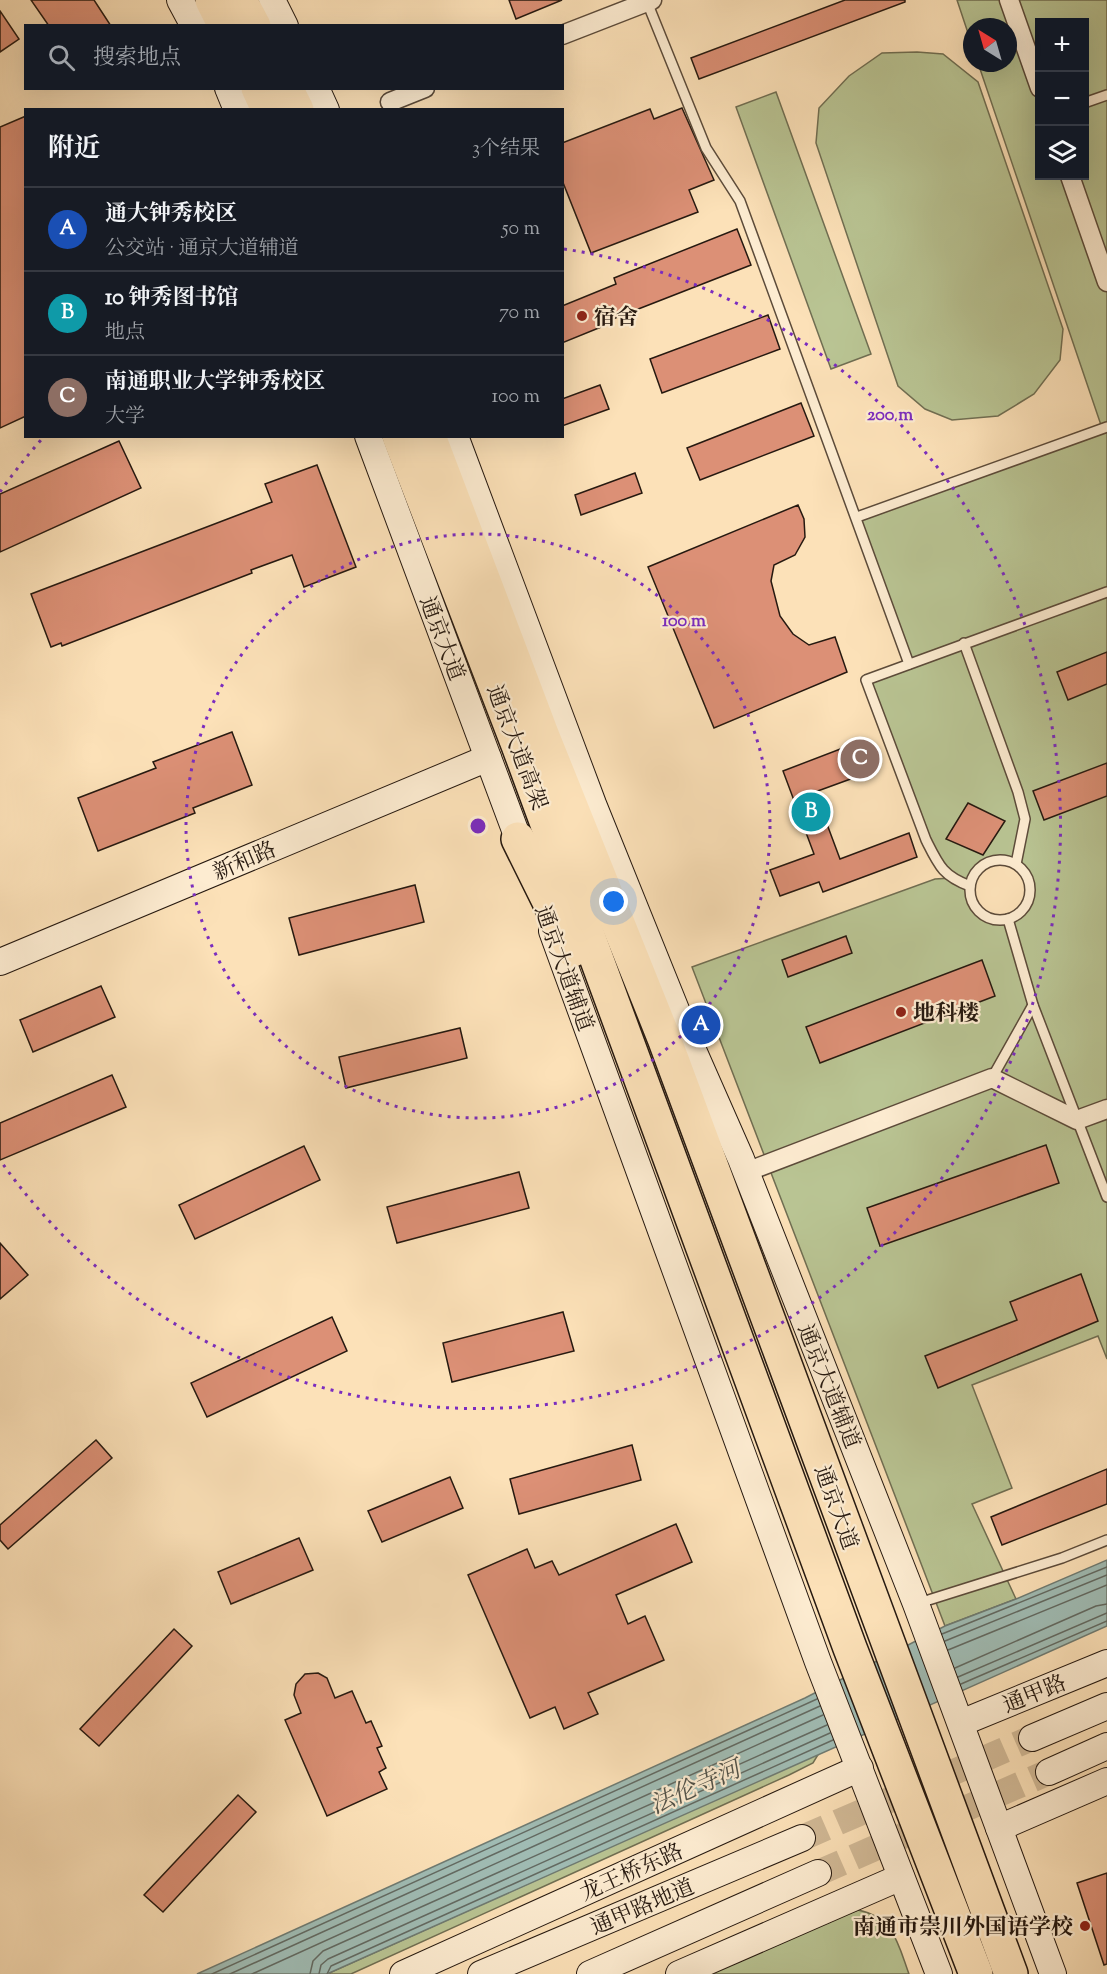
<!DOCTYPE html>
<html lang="zh">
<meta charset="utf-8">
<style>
:root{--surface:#171b24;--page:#20242c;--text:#f1f3f6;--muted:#9ea1a6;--line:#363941;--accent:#c59692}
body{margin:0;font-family:"Sorts Mill Goudy","Noto Serif SC",serif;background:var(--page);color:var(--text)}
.controls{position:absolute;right:18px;top:18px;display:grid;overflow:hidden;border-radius:0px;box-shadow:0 6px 24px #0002}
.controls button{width:54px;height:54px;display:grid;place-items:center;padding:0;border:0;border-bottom:2px solid var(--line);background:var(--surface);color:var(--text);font:30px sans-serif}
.compass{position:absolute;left:963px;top:18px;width:54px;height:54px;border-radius:50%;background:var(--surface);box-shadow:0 6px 24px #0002;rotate:323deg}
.you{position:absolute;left:614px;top:902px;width:21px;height:21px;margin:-15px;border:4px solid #fff;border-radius:50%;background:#1a73e8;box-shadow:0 0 0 9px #1a73e833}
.badge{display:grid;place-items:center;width:39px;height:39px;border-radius:50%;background:var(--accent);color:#fff;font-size:20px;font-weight:700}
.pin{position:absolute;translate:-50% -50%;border:3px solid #fff;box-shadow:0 2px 6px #0006}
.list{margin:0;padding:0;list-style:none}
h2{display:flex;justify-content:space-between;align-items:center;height:78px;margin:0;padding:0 24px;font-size:26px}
h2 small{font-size:20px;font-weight:400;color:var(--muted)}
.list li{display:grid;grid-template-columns:39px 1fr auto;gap:18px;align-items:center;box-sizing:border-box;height:84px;padding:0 24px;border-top:2px solid var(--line)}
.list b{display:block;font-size:22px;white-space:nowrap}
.list p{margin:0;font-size:20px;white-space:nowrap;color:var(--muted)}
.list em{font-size:20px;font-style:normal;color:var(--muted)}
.icon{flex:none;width:33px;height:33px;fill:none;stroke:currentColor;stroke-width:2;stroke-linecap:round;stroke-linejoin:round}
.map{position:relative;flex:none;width:1107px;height:1974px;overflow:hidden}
.search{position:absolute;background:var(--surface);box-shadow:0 6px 24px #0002;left:24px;top:24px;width:540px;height:66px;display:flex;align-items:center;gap:15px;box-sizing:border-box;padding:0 21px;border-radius:0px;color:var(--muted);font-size:22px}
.panel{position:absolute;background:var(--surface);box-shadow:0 6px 24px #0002;left:24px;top:108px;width:540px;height:330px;border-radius:0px}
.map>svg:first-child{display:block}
.green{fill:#b9c493;stroke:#706e52;stroke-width:1.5;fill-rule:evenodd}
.water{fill:#a0bcb4;stroke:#6f7b72;stroke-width:1.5}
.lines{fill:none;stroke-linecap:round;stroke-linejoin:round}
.shore{stroke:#636a62;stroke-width:1.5}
.building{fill:#dc9076;stroke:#261910;stroke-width:1.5}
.secondary-tunnel{stroke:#d1b996;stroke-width:26;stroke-dasharray:26 13;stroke-linecap:butt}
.lane-casing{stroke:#5c4b3a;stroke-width:12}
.street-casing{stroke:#5c4b3a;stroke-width:21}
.secondary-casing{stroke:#261910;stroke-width:28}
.highway-casing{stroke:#261910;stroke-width:36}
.lane{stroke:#fdecd1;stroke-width:9}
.street{stroke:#fdecd1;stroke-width:18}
.secondary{stroke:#fdecd1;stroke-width:26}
.highway{stroke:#fce1b8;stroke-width:33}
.ring{fill:none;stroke:#7b2cbf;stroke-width:3;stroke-dasharray:3 6}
.poi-dot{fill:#8f2418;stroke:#fdecd1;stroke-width:2}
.labels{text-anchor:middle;stroke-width:4.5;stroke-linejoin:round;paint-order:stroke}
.poi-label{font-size:22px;font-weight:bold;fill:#261910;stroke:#fdecd1;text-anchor:start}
.street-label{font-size:22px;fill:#261910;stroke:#fdecd1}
.water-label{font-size:24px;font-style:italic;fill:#515249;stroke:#fdecd1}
.centre{fill:#7b2cbf;stroke:#fdecd1;stroke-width:3}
.ring-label{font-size:18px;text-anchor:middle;font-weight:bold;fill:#7b2cbf;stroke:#fdecd1;stroke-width:4.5;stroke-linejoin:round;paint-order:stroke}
</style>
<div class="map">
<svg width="1107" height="1974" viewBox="0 0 1107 1974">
<rect width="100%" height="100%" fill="#fce1b8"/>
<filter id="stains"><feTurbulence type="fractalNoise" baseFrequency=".00333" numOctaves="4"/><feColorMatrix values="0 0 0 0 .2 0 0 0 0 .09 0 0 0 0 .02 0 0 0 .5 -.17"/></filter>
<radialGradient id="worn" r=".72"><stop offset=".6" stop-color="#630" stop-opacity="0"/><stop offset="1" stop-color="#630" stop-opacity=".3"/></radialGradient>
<!-- green -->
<g class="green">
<path d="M957,0H1107V1359L1098,1336L972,1385L1012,1488L972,1504L1016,1599L945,1626L692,967L935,879L951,878L938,864L866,680L909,664L857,517L1102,428L978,63H1008V27H972V45ZM1040,22H1084V176H1040ZM997,860C1017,861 1034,874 1029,896C1028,905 1021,913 1013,917C974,934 950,875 997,860Z"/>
<polygon points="917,52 943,54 978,82 1063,329 1060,360 1034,394 998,416 952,420 925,409 898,386 816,143 819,108 849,76 882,53"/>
<polygon points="776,92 871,354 831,369 736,107"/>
<polygon points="819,1753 813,1763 789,1775 351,1974 327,1974"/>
<path d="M858,1910C894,1917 898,1944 909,1974H707L832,1919Z"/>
</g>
<!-- water -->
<polygon class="water" points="1107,1560 1107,1626 327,1974 197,1974 805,1698 945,1626 1016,1599"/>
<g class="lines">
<!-- shore -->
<g class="shore">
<polyline points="942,1634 1107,1567"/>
<polyline points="945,1641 1107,1575"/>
<polyline points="948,1650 1107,1585"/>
<polyline points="955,1668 1096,1606 1107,1604"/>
<polyline points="958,1677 1107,1613"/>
<polyline points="961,1684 1107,1621"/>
<polyline points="212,1974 817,1699"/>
<polyline points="230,1974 820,1706"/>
<polyline points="252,1974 823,1715"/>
<polyline points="310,1974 313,1961 323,1951 827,1725"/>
<polyline points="319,1974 321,1965 328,1959 830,1733"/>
<polyline points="327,1974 331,1966 833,1740"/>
</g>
</g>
<!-- building -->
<g class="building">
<polygon points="31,0 94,0 111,26 49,26"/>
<polygon points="509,0 562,0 516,19"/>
<polygon points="845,0 905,0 905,2 699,79 691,58"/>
<polygon points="0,11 19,39 0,52"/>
<polygon points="682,108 714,180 689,190 698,212 591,253 562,180 562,143 650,109 654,119"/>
<polygon points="26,116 26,416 0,428 0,127"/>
<polygon points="737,229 751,265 605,322 606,325 562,343 562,306 616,284 614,278"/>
<polygon points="768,315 780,349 662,393 650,359"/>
<polygon points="600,385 609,409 562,426 562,399"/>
<polygon points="801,403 814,436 700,480 687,448"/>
<polygon points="119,441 141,488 0,552 0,494"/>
<polygon points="317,465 356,567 304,587 292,555 251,570 252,573 62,646 61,643 51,647 31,594 272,502 265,484"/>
<polygon points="635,473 642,493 581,515 575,495"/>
<polygon points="798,505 804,519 805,537 795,555 774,565 771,581 780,616 793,634 809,645 835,637 847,672 714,728 648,567"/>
<polygon points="1107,652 1107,684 1068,700 1057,672"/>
<polygon points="232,732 252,785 193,808 195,813 98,851 78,798 156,768 153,762"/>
<polygon points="856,743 867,773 815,792 840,859 909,833 917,857 823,892 819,882 780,896 770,870 814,854 783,771"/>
<polygon points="1107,763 1107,796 1044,820 1033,791"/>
<polygon points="968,803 1005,821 983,855 946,839"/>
<polygon points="415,885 424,922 299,955 289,918"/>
<polygon points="846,936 852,953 788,977 782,960"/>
<polygon points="982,960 995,996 820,1063 806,1027"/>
<polygon points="101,986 115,1017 33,1052 20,1020"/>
<polygon points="460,1028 467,1058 346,1088 339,1057"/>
<polygon points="112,1075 126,1107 0,1160 0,1123"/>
<polygon points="1046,1145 1059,1183 880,1246 867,1208"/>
<polygon points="304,1146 320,1180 195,1239 179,1205"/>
<polygon points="519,1172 529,1208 397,1243 387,1207"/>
<polygon points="0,1243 28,1275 0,1299"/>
<polygon points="1081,1274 1098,1321 938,1388 925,1356 1017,1320 1010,1302"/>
<polygon points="563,1312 574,1351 452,1382 443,1343"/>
<polygon points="332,1317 347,1351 207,1417 191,1383"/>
<polygon points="96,1440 112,1458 8,1549 0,1540 0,1525"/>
<polygon points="632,1445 641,1480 519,1514 510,1479"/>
<polygon points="1107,1469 1107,1504 1002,1545 991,1517"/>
<polygon points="450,1477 463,1508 382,1542 368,1511"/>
<polygon points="676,1524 692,1562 616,1595 628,1624 645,1616 664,1660 588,1693 598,1714 564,1729 555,1707 530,1718 468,1575 527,1549 535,1568 552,1561 559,1575"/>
<polygon points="299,1538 313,1570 231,1604 218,1572"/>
<polygon points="174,1629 192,1646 99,1746 80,1729"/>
<polygon points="318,1673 327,1678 335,1698 352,1691 366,1723 371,1721 382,1746 377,1748 386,1768 379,1772 387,1789 327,1816 285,1720 301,1713 294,1695 296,1684 305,1674"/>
<polygon points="238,1795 256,1812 163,1912 144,1895"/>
<polygon points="1107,1873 1107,1964 1104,1965 1077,1883"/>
</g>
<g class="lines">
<!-- secondary-tunnel -->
<g class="secondary-tunnel">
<polyline points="802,1838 1032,1738"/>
<polyline points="818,1873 1049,1772"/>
</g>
<!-- lane casing -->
<g class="lane-casing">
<g id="lane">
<polyline points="647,2 706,148 740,201 909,664"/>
<polyline points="1084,103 1107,95"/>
<polyline points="857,517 1107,427"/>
<polyline points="964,643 1018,792 1025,819 1016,864"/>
<circle cx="1000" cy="890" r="30"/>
<path d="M970,886C943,876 939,866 926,840L866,680L1107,592"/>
<polyline points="1008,919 1033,1005 1107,1197"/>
<polyline points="992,1078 1033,1005"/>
<polyline points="919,1603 1062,1558 1107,1540"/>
</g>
</g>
<!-- street casing -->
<g class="street-casing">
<g id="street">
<polyline points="1009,0 1040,88"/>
<polyline points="562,35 652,0"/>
<polyline points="390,102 425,88"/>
<polyline points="1070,176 1107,282"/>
<polyline points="746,1172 992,1078 1077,1120 1107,1109"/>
</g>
</g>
<!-- secondary casing -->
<g class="secondary-casing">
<g id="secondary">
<polyline points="180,0 194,26"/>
<polyline points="272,0 285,26"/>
<polyline points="228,88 237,110"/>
<polyline points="316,88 326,110"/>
<polyline points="368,436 525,857"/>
<polyline points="455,436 593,804 685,1032 741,1159 916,1604 1053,1974"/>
<polyline points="552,931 818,1662 939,1974"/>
<polyline points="0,962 488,758"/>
<polyline points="961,1723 1107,1663"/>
<polyline points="1032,1738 1107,1706"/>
<polyline points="1049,1772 1107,1746"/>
<polyline points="999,1828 1107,1781"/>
<polyline points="403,1974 860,1768"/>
<polyline points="481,1974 802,1838"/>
<polyline points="590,1974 818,1873"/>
<polyline points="679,1974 901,1877"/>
</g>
</g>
<!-- highway casing -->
<g class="highway-casing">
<g id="highway">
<polyline points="212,0 225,26"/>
<polyline points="240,0 254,26"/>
<polyline points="258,88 268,110"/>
<polyline points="286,88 297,110"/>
<polyline points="399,436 518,745 850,1648 976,1974"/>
<polyline points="429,436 542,734 664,1038 1011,1974"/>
<polyline points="518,839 573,950"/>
</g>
</g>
<!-- lane -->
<use href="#lane" class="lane"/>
<!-- street -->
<use href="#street" class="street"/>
<!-- secondary -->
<use href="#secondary" class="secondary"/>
<!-- highway -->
<use href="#highway" class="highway"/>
</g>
<!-- distance rings -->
<g class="ring">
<circle cx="478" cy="826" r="292"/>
<path d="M0 492A583 583 0 0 1 41 440M564 249A583 583 0 1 1 0 1160"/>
</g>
<!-- markers -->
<g class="poi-dot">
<circle cx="582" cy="316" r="6"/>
<circle cx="901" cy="1012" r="6"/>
<circle cx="1085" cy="1926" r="6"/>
</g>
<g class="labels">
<!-- poi labels -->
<g class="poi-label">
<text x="594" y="324">宿舍</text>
<text x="913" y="1020">地科楼</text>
<text x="1073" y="1934" text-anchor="end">南通市崇川外国语学校</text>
</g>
<!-- street labels -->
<g class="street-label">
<text transform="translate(443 638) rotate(69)" y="8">通京大道</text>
<text transform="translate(518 747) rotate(69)" y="8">通京大道高架</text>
<text transform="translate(244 860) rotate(-23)" y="8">新和路</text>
<text transform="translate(565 968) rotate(70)" y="8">通京大道辅道</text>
<text transform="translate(830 1386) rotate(68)" y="8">通京大道辅道</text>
<text transform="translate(837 1507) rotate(70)" y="8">通京大道</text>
<text transform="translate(1034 1693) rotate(-22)" y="8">通甲路</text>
<text transform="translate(631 1871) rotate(-24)" y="8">龙王桥东路</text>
<text transform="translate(642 1906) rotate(-23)" y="8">通甲路地道</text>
</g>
<!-- water labels -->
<g class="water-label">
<text transform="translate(695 1787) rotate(-24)" y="8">法伦寺河</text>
</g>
</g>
<circle cx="478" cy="826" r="9" class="centre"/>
<g class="ring-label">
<text x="890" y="420">200 m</text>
<text x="684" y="626">100 m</text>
</g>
<rect width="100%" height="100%" filter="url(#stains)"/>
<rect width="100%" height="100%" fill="url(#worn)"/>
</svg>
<div class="controls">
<button>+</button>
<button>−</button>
<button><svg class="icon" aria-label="layers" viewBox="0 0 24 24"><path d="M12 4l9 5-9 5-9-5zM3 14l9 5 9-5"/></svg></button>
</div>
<svg class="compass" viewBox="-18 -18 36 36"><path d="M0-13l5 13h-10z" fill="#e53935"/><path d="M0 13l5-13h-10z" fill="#9ea1a6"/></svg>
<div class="you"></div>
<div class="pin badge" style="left:701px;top:1025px;background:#1a4fb4">A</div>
<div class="pin badge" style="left:811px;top:812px;background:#0f9aa8">B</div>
<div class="pin badge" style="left:860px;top:759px;background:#8d6e63">C</div>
<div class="search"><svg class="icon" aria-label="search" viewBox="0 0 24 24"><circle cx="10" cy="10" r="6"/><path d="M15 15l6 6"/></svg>搜索地点</div>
<section class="panel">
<h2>附近<small>3个结果</small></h2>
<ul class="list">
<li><span class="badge" style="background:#1a4fb4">A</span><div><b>通大钟秀校区</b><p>公交站 · 通京大道辅道</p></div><em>50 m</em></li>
<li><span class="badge" style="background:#0f9aa8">B</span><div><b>10 钟秀图书馆</b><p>地点</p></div><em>70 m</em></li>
<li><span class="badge" style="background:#8d6e63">C</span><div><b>南通职业大学钟秀校区</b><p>大学</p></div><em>100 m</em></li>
</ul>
</section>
</div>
